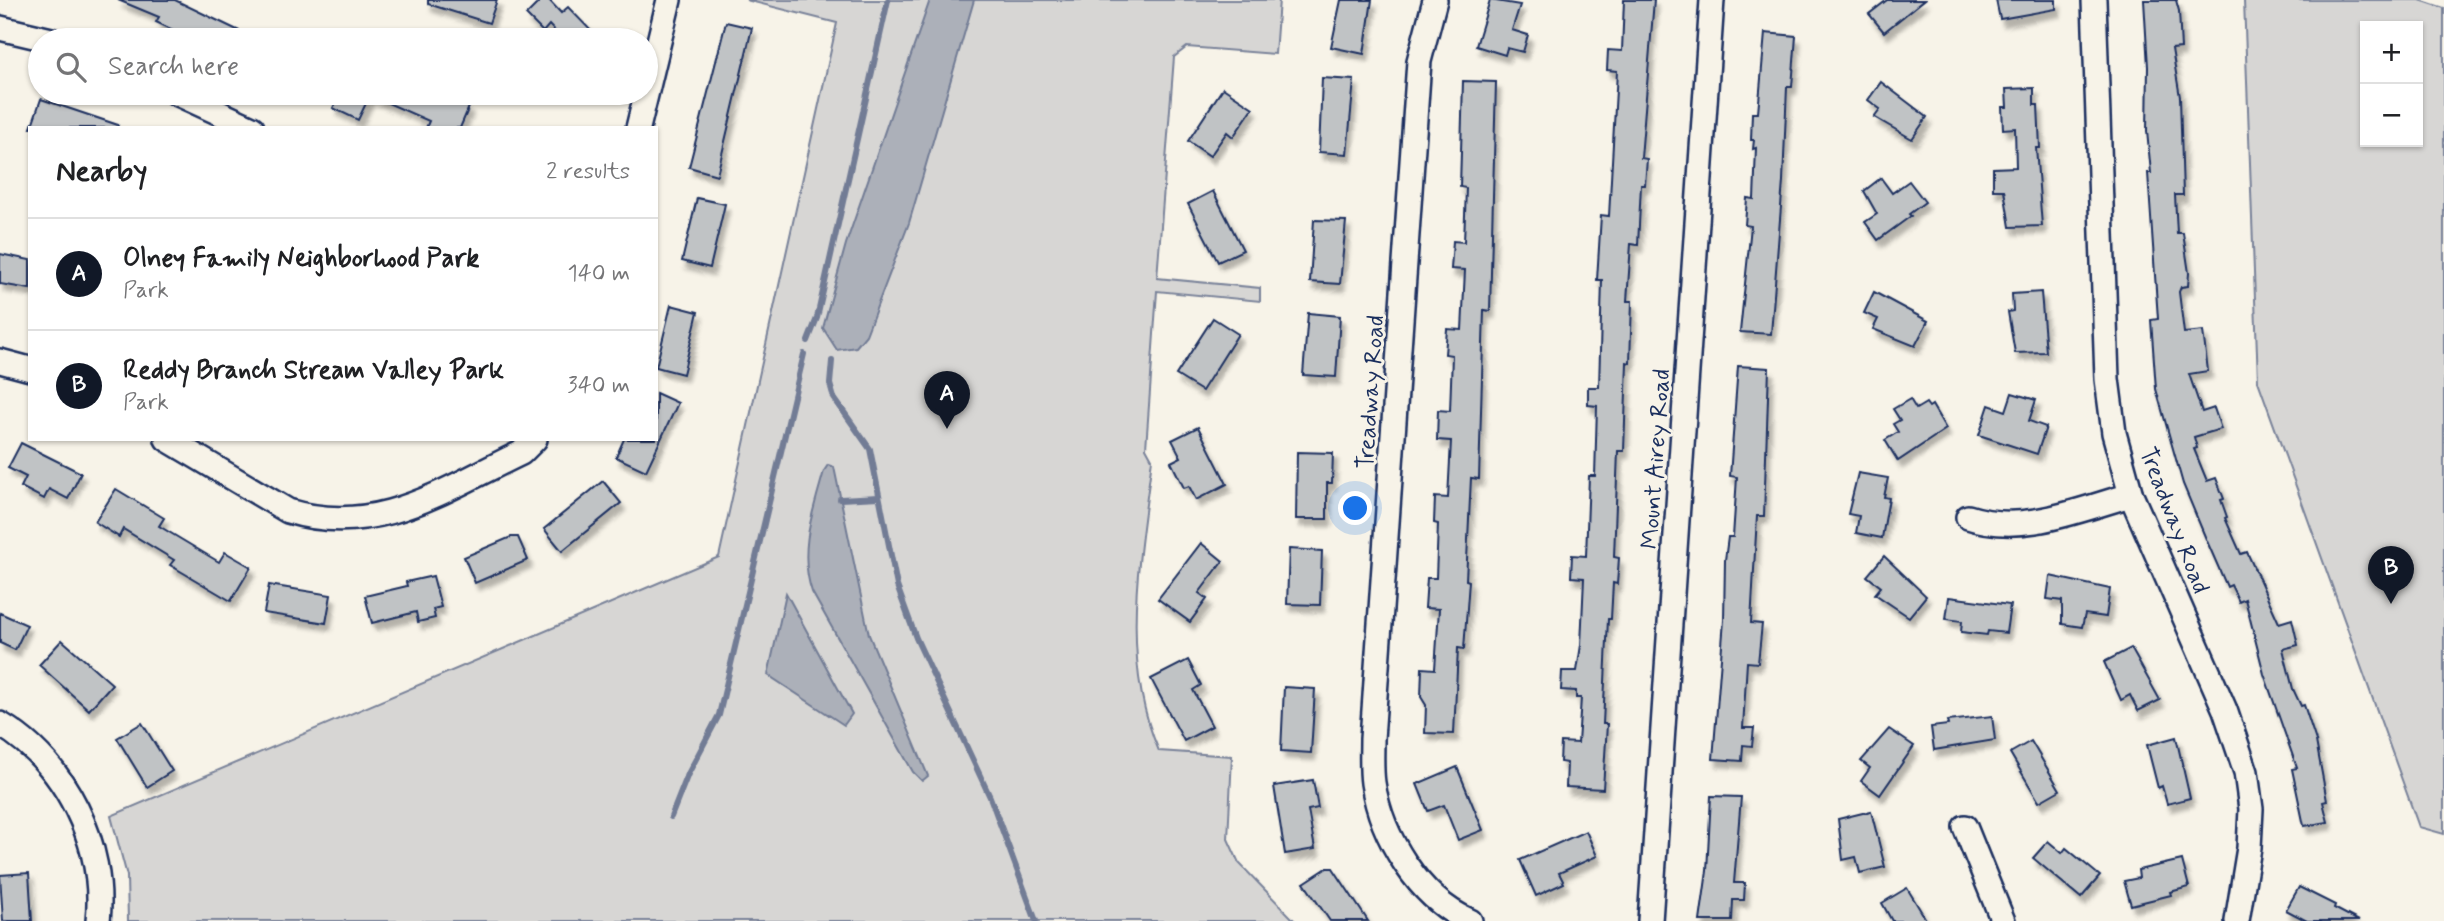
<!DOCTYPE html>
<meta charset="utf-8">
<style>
:root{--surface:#fff;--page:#f2f2f2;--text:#202124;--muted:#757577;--line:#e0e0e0;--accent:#111827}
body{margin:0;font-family:Mynerve,sans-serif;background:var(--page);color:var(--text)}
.controls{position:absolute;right:21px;top:21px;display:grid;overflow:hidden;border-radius:0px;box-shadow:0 2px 5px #0004}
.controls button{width:63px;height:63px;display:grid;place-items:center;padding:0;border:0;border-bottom:2px solid var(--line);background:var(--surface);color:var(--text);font:35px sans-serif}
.you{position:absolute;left:1356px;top:509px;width:24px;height:24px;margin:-18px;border:5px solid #fff;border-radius:50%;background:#1a73e8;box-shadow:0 0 0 10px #1a73e833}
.badge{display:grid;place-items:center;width:46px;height:46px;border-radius:50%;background:var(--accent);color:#fff;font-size:23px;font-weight:700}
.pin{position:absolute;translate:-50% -58px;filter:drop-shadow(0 2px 4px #0008)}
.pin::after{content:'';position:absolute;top:37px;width:24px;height:21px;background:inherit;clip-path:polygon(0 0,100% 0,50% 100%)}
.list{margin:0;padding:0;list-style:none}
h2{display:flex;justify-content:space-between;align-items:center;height:91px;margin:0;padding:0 28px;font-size:30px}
h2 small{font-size:23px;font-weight:400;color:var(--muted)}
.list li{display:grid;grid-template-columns:46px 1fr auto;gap:21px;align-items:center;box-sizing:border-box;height:112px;padding:0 28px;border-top:2px solid var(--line)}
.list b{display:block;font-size:26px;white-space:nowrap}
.list p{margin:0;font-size:23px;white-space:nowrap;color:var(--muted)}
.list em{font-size:23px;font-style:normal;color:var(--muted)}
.icon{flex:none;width:38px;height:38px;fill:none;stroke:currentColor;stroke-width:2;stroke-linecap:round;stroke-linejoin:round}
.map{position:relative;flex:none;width:2444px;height:921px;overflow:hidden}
.search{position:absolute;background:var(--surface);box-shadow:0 2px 5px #0004;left:28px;top:28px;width:630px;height:77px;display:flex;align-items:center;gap:18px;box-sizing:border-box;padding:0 24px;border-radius:38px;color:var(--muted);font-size:26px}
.panel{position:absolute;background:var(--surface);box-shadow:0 2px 5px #0004;left:28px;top:126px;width:630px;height:315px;border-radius:0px}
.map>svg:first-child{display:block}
.green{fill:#d7d6d4;stroke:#798299;stroke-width:2;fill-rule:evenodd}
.water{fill:#acb0b9;stroke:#727c95;stroke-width:2}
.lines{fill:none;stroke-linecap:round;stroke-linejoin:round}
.stream{stroke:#727c95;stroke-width:6}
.building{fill:#c0c3c5;stroke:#1b2f5e;stroke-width:2;filter:url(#shadow)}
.minor-casing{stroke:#1b2f5e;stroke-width:28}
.minor{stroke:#f7f3e8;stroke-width:23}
.labels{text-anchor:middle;stroke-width:6;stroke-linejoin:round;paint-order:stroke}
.street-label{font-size:24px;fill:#1b2f5e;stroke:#f7f3e8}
</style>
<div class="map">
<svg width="2444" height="921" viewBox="0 0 2444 921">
<defs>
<filter id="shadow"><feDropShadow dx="4" dy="7" stdDeviation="2" flood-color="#0004"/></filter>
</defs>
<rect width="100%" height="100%" fill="#f7f3e8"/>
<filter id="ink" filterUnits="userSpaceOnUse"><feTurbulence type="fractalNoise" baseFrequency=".0143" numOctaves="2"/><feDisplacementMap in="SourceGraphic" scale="14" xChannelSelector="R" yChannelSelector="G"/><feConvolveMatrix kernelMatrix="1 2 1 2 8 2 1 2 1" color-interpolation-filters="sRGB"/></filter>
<g filter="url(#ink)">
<!-- green -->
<g class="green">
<path d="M746,0H1279L1275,54L1187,47L1174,57L1157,278L1260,288V301L1157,291L1146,448L1152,459C1140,554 1119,660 1159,751L1232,756L1228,839L1239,863L1295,921H128L127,876L111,816L719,557L837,23Z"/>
<path d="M2244,0H2420L2444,8V834L2419,827L2258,381ZM2365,26H2418V142H2365Z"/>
</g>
<!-- water -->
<g class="water">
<polygon points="930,0 974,0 909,223 866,335 856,347 837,350 823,328 846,244"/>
<path d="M828,465L834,467L869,635L928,776L922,781L913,772L812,592C798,551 813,511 824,471Z"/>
<polygon points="786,593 852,714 844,725 768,675"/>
</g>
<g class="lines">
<!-- stream -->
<g class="stream">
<polyline points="808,341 817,318 888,0"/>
<polyline points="832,361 830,384 834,398 870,449 897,586 916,638 990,797 1036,921"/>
<polyline points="840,499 879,497"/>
<polyline points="671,817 688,774 719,715 804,354"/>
</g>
</g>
<!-- building -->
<g class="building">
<polygon points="118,0 175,0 258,40 194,40 156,22 159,17"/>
<polygon points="428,0 497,0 489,23 428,4"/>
<polygon points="541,0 549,0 561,13 568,7 600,40 563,40 549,25 543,32 526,15"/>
<polygon points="1341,0 1372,0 1364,54 1331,47"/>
<polygon points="1490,0 1520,5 1512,30 1528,35 1523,52 1507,48 1505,55 1476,46"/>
<polygon points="1624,0 1654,0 1641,158 1647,159 1645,185 1641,185 1638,245 1631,244 1627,301 1632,301 1630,363 1627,362 1624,451 1618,451 1614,557 1619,558 1617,584 1613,583 1611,619 1608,619 1603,724 1607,724 1603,789 1566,787 1567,763 1560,762 1561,742 1578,743 1581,698 1576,698 1576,691 1561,690 1562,671 1577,671 1581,645 1584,578 1571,577 1572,555 1586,556 1589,476 1595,476 1597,406 1588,405 1588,387 1599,387 1602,280 1597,280 1601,215 1609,216 1617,71 1607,70 1608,50 1622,51"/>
<polygon points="1887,0 1924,0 1884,32 1869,14"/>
<polygon points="1996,0 2056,0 2056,9 2000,19"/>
<polygon points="2144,0 2176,0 2179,11 2181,48 2172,49 2180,97 2183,195 2175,195 2177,233 2183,233 2189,273 2188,286 2181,287 2179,292 2184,333 2203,331 2208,371 2189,374 2202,412 2214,408 2221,429 2194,437 2197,448 2194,449 2207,481 2216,478 2224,499 2221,500 2227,517 2225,518 2241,554 2247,552 2279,623 2292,619 2298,645 2283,649 2293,689 2301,706 2304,705 2316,741 2327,801 2323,802 2328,822 2304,826 2292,769 2297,768 2264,674 2245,599 2239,602 2231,585 2227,587 2206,539 2183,484 2156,389 2151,320 2158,319 2148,173 2151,173 2147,131 2148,67"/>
<polygon points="726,22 752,28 717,175 689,167"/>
<polygon points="1765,33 1796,36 1792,87 1787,87 1783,181 1771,334 1740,332 1751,226 1745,225 1747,198 1754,199 1756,148 1753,149 1754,140 1751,140 1752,113 1758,113"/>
<polygon points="1322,78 1354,80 1347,154 1319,152"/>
<polygon points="1463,81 1496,82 1490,311 1484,310 1479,479 1471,478 1466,580 1469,581 1464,649 1458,648 1454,734 1425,733 1426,705 1421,697 1422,668 1435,669 1439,609 1425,608 1427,578 1436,578 1438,524 1434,523 1435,497 1448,498 1451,441 1437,440 1438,410 1450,411 1452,355 1445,354 1447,329 1462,330 1465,270 1451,269 1453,241 1464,242 1466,188 1460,187"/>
<polygon points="1881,82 1927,117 1912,139 1874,117 1880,109 1868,100"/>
<polygon points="1223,88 1253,108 1233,137 1227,132 1210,156 1188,141"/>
<polygon points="2034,88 2034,105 2038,105 2040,148 2036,148 2042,226 2010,227 2004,190 1993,190 1993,168 2016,167 2015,128 2003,129 2002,107 2007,107 2006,89"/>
<polygon points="340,93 436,93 469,107 460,128 426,128 429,121 370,95 358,120 333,108"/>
<polygon points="41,99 118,125 117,128 31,128"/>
<polygon points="1881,178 1892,193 1909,181 1925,202 1909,214 1911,216 1878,240 1865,222 1877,214 1864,191"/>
<polygon points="1213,191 1243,250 1218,262 1188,204"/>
<polygon points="697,198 725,204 710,268 682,261"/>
<polygon points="1314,220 1346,221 1340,284 1310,282"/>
<polygon points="0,254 30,260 30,289 0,284"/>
<polygon points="1874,292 1928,321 1915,346 1873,329 1878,319 1864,313"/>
<polygon points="2041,292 2046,352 2015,353 2008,312 2013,311 2012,294"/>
<polygon points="671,305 698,312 683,374 656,367"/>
<polygon points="1308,313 1340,316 1336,377 1303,375"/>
<polygon points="1213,318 1238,334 1202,391 1176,375"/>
<polygon points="1738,366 1769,368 1764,516 1757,516 1751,623 1762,624 1758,663 1747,662 1743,728 1754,728 1752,746 1743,745 1742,761 1713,759 1724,620 1725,560 1728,537 1733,537 1737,477 1730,476"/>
<polygon points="656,393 678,403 646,471 616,457 624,439 656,439"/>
<polygon points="2012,393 2036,400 2029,421 2046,427 2037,454 1979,435 1989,405 2006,411"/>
<polygon points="1910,399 1916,409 1926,403 1929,407 1932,405 1946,429 1898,461 1885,440 1898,432 1893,424 1900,420 1893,409"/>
<polygon points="1198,427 1227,484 1196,500 1189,486 1184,488 1171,462 1181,457 1172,440"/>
<polygon points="21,443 81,473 68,499 49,489 44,499 21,487 26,477 8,468"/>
<polygon points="1297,452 1333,453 1332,483 1327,483 1327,519 1296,519"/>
<polygon points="1858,473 1888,478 1884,497 1889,498 1882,538 1856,533 1859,516 1848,514"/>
<polygon points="603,481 621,503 562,551 544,529"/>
<polygon points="116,489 164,518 159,526 219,562 225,552 251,567 231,601 170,565 174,560 123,529 119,537 95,522"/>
<polygon points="511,537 518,537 528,560 475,583 464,557"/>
<polygon points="1201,543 1223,561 1199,593 1207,599 1190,622 1158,599"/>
<polygon points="1289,549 1322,551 1320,605 1287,604"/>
<polygon points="1884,556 1926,596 1909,617 1875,594 1881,587 1867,576"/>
<polygon points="433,576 441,607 433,609 435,618 418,622 416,612 372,623 365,596 407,586 406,582"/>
<polygon points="2050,576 2110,589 2106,617 2085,614 2082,627 2062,624 2062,601 2047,599"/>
<polygon points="269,585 331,595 326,623 264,613"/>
<polygon points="1949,597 2010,605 2006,633 1988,631 1987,635 1961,632 1962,621 1946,619"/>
<polygon points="0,613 27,625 15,650 0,643"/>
<polygon points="62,640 112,684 89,710 39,665"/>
<polygon points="2131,648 2160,700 2138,711 2130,695 2121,700 2104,662"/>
<polygon points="1188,660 1201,685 1193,690 1212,726 1184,741 1151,679"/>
<polygon points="1284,687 1315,689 1311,753 1281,751"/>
<polygon points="1992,716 1995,740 1934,750 1931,727 1948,725 1947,721"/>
<polygon points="142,723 172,771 147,787 117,738"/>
<polygon points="1889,729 1914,746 1880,795 1861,781 1870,768 1861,761"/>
<polygon points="2176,737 2190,798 2167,804 2162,786 2158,788 2147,745"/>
<polygon points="2031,741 2060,790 2039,802 2010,753"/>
<polygon points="1457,767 1483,830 1458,840 1444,805 1428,811 1417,784"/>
<polygon points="1313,780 1318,808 1308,810 1315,849 1285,854 1274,786"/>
<polygon points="1711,796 1741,797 1734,883 1745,883 1744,900 1733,900 1732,921 1700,921 1707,871"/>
<polygon points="1871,811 1885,867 1860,873 1856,857 1843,860 1838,819"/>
<polygon points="1586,831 1597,856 1559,873 1564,883 1536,896 1520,860"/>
<polygon points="2048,841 2062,853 2066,848 2100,876 2081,898 2033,858"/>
<polygon points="2182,860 2189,887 2170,892 2171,895 2131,905 2124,881 2139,878 2138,870"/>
<polygon points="1327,868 1333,868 1368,921 1330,921 1304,883"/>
<polygon points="29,873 32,921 3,921 0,875"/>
<polygon points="2299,887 2335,905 2334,908 2359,921 2307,921 2286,910"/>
<polygon points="1907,888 1927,921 1892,921 1882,903"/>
</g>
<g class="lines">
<!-- minor casing -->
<g class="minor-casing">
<g id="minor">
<path d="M1435,0L1419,61L1372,739C1372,754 1371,769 1373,783C1381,836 1419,899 1470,921"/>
<polyline points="2094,0 2107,379 2114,433 2131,495 2225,710 2246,772 2251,809 2249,848 2237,921"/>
<polyline points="0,28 51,40"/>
<polyline points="176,93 252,128"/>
<polyline points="638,128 669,0"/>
<polyline points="0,361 30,369"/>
<path d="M167,439L288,511C377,538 443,490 521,453L535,439"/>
<path d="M1968,517C2023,535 2077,510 2131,495"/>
<path d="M0,724C66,763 106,846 98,921"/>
<polyline points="1965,827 2003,921"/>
<polyline points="1650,921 1712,0"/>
</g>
</g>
<!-- minor -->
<use href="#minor" class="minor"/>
</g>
</g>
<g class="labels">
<!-- street labels -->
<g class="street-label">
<text transform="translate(1370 392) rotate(-86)" y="8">Treadway Road</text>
<text transform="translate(1655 459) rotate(-86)" y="8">Mount Airey Road</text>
<text transform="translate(2175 520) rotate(69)" y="8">Treadway Road</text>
</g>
</g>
</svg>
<div class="controls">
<button>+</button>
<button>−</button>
</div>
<div class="you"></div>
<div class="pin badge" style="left:947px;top:429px">A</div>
<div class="pin badge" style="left:2391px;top:604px">B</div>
<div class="search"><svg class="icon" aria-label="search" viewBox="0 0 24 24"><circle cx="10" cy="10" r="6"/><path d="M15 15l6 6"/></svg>Search here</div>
<section class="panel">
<h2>Nearby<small>2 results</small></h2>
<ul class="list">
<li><span class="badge">A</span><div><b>Olney Family Neighborhood Park</b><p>Park</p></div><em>140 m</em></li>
<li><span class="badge">B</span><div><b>Reddy Branch Stream Valley Park</b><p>Park</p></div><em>340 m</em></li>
</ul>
</section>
</div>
